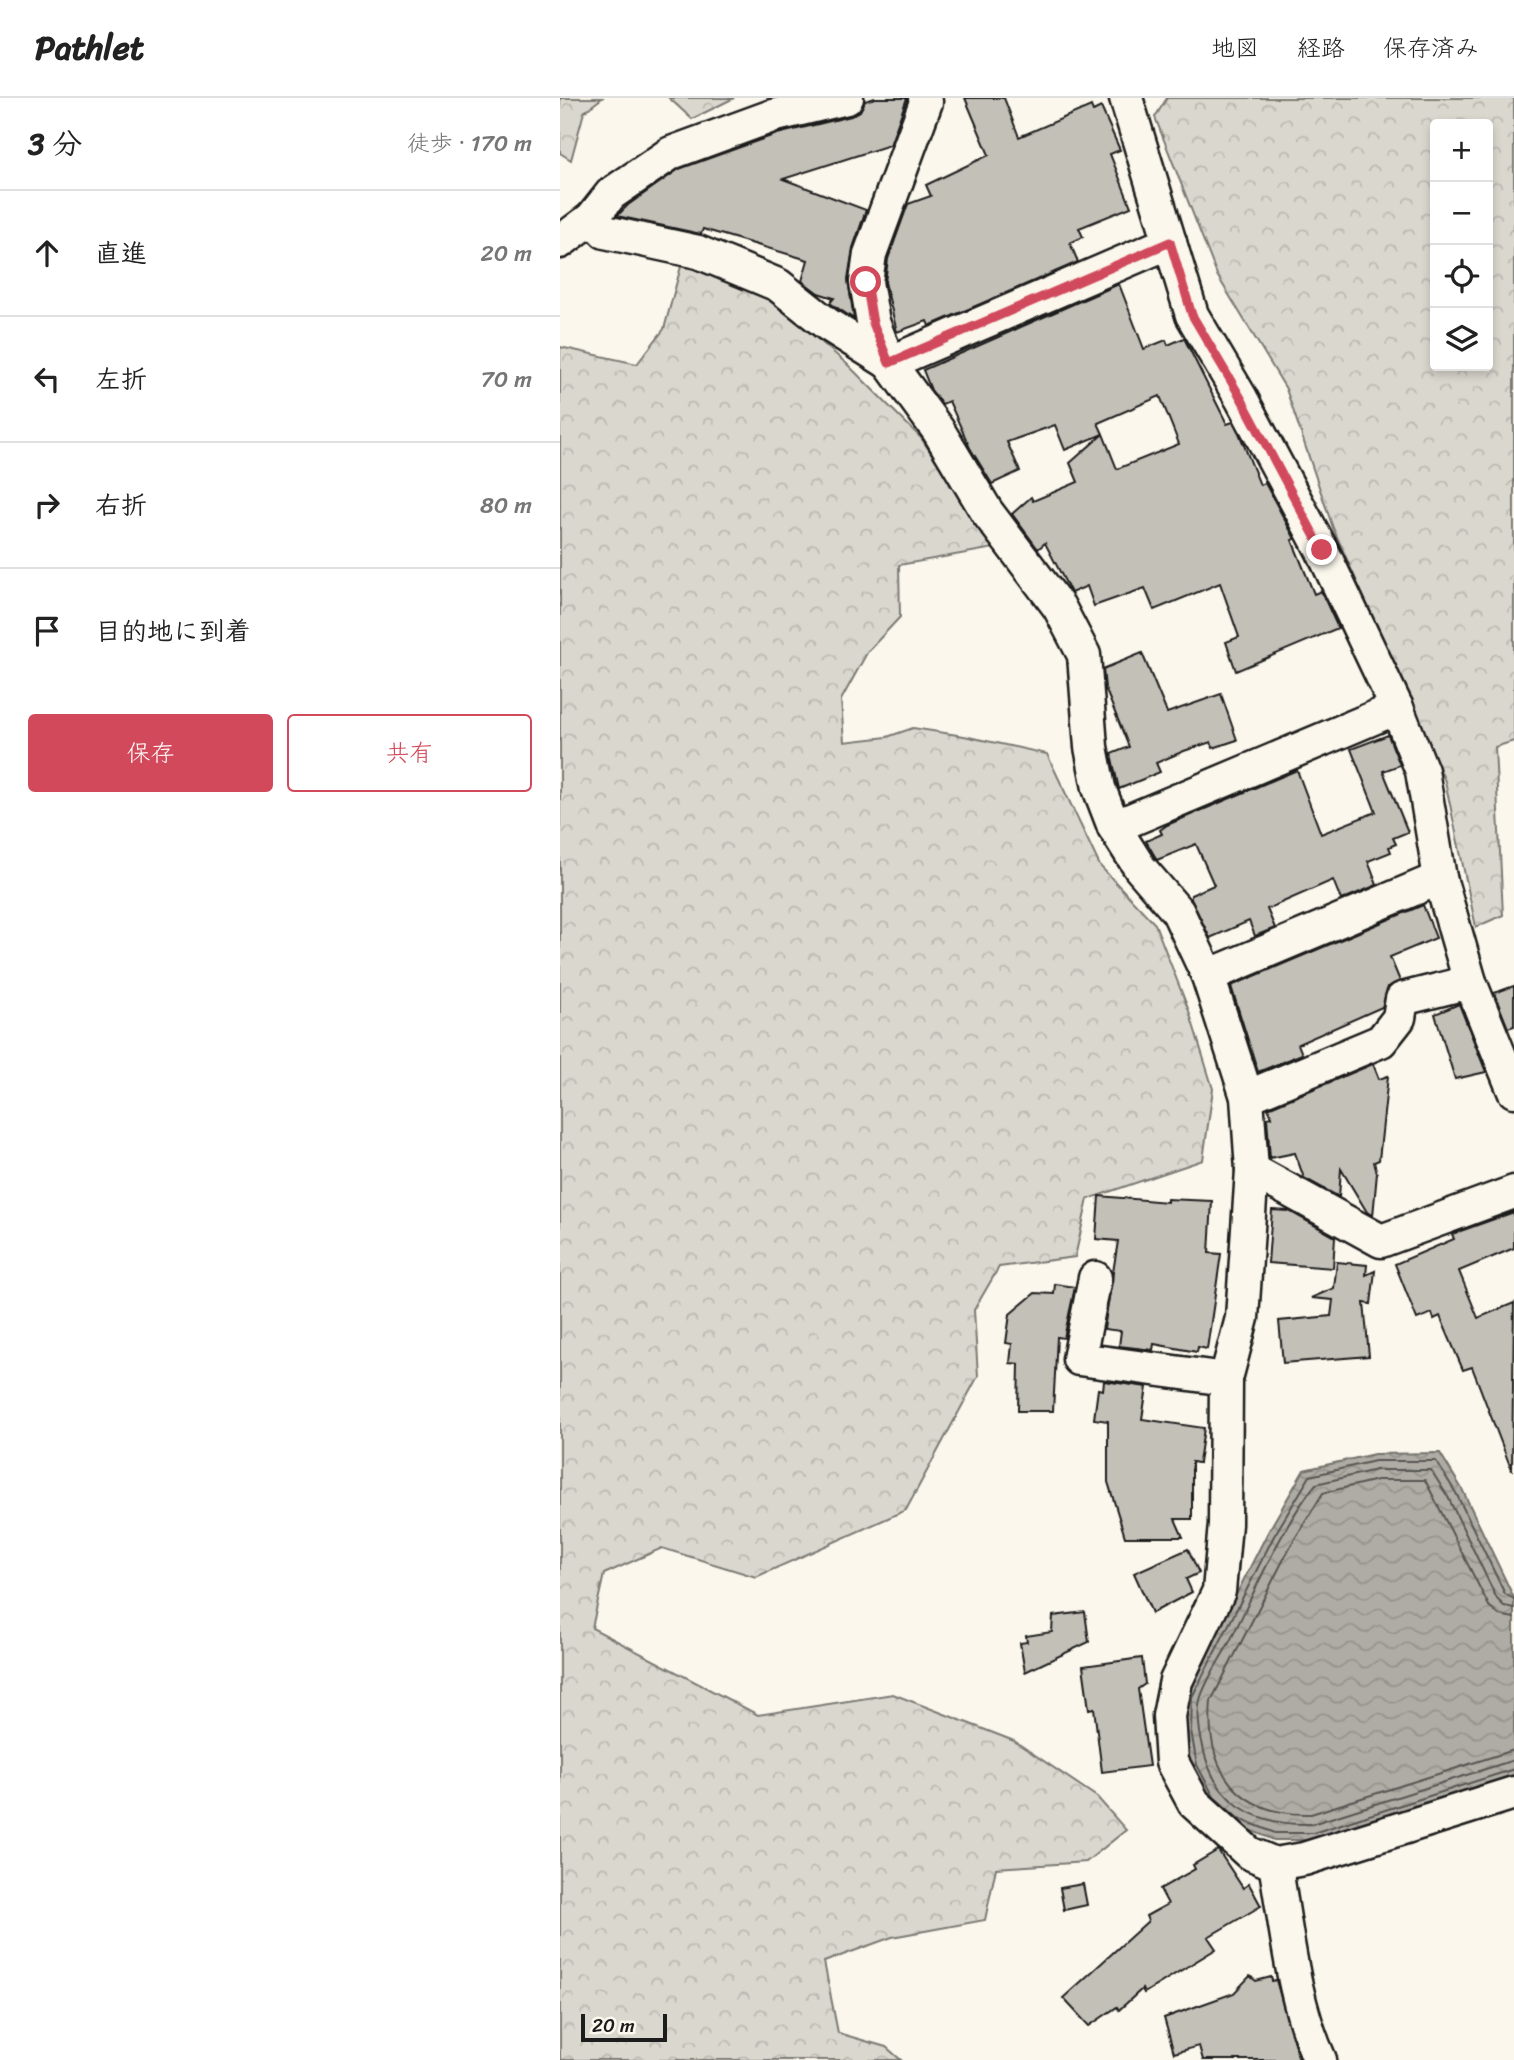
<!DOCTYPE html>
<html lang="ja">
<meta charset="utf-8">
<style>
:root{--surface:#fff;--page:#f2f2f2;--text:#222;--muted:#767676;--line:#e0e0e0;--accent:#d1495b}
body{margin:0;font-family:Sriracha,"Klee One",sans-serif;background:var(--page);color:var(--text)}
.controls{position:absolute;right:21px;top:21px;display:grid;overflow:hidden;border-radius:7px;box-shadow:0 4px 10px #0003}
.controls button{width:63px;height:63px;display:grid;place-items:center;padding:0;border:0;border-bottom:2px solid var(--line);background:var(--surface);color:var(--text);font:35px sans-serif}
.scale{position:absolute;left:21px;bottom:18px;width:86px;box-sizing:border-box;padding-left:7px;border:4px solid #1c1c1c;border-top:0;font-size:19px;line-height:24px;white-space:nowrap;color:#1c1c1c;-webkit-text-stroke:5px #fbf7ec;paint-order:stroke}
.stop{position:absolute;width:21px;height:21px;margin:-16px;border:5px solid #d1495b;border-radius:50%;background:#fff}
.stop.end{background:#d1495b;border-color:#fff;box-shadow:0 2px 7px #0008}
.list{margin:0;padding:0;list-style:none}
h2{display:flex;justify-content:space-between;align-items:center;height:91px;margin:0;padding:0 28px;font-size:30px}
h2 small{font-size:23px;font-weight:400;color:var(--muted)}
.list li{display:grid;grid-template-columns:46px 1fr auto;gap:21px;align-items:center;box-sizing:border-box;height:126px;padding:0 28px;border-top:2px solid var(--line)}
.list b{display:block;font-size:26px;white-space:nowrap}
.list em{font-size:23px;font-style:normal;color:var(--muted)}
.actions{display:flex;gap:14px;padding:21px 28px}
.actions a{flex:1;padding:16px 0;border:2px solid var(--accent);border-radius:7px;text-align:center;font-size:24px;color:var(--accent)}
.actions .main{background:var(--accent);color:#fff}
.icon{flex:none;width:38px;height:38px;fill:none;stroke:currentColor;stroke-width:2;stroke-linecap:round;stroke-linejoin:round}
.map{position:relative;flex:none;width:954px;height:1962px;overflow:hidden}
header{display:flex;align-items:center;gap:42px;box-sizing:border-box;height:98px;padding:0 35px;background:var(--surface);border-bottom:2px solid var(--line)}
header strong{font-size:33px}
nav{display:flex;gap:38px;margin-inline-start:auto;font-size:24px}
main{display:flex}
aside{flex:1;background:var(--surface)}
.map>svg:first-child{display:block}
.forest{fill:url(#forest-crowns);stroke:#7b7a75;stroke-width:2;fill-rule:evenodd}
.water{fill:url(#water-waves);stroke:#74726e;stroke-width:2}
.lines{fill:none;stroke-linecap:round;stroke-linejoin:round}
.shore{stroke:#575653;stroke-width:2}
.building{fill:#c3c0b8;stroke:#1c1c1c;stroke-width:2}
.minor-casing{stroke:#1c1c1c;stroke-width:37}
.minor{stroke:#fbf7ec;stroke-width:32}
.route{stroke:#d1495b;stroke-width:9}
</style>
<header>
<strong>Pathlet</strong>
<nav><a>地図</a><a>経路</a><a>保存済み</a></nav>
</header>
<main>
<aside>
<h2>3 分<small>徒歩 · 170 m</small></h2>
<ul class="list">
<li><svg class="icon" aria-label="ahead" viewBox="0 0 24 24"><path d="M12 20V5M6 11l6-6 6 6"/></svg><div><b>直進</b></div><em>20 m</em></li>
<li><svg class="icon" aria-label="left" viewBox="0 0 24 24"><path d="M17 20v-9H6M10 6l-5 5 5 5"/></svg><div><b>左折</b></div><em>70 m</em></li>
<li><svg class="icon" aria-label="right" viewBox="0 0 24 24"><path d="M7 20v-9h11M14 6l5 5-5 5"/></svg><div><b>右折</b></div><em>80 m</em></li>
<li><svg class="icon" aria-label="arrive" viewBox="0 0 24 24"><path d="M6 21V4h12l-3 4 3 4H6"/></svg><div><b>目的地に到着</b></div></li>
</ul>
<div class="actions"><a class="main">保存</a><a>共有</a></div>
</aside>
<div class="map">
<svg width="954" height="1962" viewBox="0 0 954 1962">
<defs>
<pattern id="forest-crowns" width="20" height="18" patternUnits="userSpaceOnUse" patternTransform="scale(1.75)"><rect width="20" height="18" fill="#dad7ce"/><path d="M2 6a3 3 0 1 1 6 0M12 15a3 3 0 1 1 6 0" fill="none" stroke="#bab8b0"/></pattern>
<pattern id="water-waves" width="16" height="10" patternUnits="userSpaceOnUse" patternTransform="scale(1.75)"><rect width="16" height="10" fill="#afaca5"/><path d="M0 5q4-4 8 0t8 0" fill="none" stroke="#96938d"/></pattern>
</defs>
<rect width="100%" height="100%" fill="#fbf7ec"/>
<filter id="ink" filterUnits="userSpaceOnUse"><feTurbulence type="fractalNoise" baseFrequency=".0143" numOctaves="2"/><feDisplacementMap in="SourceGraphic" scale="14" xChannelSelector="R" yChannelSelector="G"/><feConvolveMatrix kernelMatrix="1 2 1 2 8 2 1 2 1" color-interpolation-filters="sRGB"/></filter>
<g filter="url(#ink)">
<!-- forest -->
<g class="forest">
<polygon points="0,0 42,0 24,14 11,62 0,55"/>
<polygon points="109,0 174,0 132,21"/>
<path d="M607,0H954V643L935,649L943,817L916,829L885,683L773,430L726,291L657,177L595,19ZM875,26H928V268H875Z"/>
<polygon points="123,161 215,204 287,266 361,340 434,450 339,467 340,519 308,553 281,602 284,644 327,639 353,630 404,638 487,656 540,768 595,826 629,913 653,991 643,1062 528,1101 515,1159 439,1169 414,1212 418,1278 346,1412 196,1479 102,1450 44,1476 32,1530 198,1617 333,1596 454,1643 537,1699 566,1732 526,1764 436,1770 425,1822 332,1839 264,1864 278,1935 326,1949 341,1962 0,1962 0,249 77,266 104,231"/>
</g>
<!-- water -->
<polygon class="water" points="880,1355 902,1391 954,1500 954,1677 754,1742 714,1742 675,1726 649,1704 630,1670 624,1633 625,1597 708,1434 744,1372 814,1356"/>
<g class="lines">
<!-- shore -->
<g class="shore">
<polyline points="954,1501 945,1496 896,1395 876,1363 815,1363 750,1378 714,1438 632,1599 631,1633 637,1667 654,1699 678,1720 715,1735 753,1735 954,1671"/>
<path d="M954,1510L944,1508L937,1501L888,1399L871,1372H816L756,1386C723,1425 693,1498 669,1545C660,1562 645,1583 640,1602C637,1614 639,1632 642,1644C652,1704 694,1728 752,1726L954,1662"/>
<path d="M954,1520L939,1517L929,1508L865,1382H817L763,1395L731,1447L651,1603C645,1673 678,1718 751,1716L954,1652"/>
</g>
</g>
<!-- building -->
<g class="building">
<polygon points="315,0 347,0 330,47 223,81 306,112 293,150 288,181 294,221 270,205 274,200 258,195 242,183 248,162 143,131 141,136 57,118 68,107 119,71 217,36 291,18 300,13 305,3"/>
<polygon points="405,0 444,0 459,39 531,8 533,13 541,9 560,52 550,56 571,109 519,130 523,139 510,145 518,164 369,228 367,223 337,234 325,184 328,161 348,106 371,98 366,87 429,57"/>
<polygon points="559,186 584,251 606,242 608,247 624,240 667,326 673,324 679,335 700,387 705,385 735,441 732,442 754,496 761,493 778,530 676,573 666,544 679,539 660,485 594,512 585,490 534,508 527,488 511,495 485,445 478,451 452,416 471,399 473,403 518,384 510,365 543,336 557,371 619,346 600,298 538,325 543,336 505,352 495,327 447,344 460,373 432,386 410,350 389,303 382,306 371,292 363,272"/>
<polygon points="582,555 607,615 661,596 677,642 653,650 651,644 624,653 596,665 600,674 559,691 551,656 569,649 545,590 543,571"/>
<polygon points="828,637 840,667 823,673 848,734 833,740 836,746 829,749 831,754 808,763 817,787 781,802 773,782 707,811 715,830 695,838 689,823 650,840 631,801 631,797 654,787 636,746 597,762 586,743 602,736 600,732 607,727 737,672 761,736 816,714 791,651"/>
<polygon points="863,807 876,840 830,859 840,883 828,889 822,909 738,946 742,956 698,974 671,888"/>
<polygon points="954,888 954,928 948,930 934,895"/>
<polygon points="899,906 926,974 895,981 875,916"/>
<polygon points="813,966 819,981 828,978 819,1062 814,1064 817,1075 813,1118 807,1114 781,1071 779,1099 744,1080 735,1055 710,1060 707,1020 712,1019 708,1010"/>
<polygon points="539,1098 607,1104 607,1101 652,1103 649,1155 661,1156 647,1251 638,1249 637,1254 594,1246 593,1252 559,1248 561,1233 544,1231 558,1143 536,1141"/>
<polygon points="712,1112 729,1113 775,1139 773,1170 708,1165"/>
<polygon points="954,1114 954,1150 899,1173 918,1220 954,1205 952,1373 912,1269 903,1272 880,1218 874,1221 872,1215 857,1221 835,1166 894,1141 892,1136"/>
<polygon points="777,1164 807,1167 806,1177 815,1173 811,1206 804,1205 809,1258 723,1265 719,1223 771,1218 773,1202 751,1200 774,1190"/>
<polygon points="495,1186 515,1189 504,1240 497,1239 493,1313 458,1313 459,1266 450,1265 452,1246 446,1245 450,1216 475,1195 494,1196"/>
<polygon points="544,1283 587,1289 582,1321 644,1330 639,1365 632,1364 632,1421 615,1421 623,1439 565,1439 548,1384 548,1323 534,1321 538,1291 543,1292"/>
<polygon points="628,1451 639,1475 626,1481 632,1494 592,1515 574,1475"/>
<polygon points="525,1514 529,1544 465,1574 460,1545 467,1544 466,1538 492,1534 493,1518"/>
<polygon points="582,1560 585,1586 578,1591 589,1668 542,1674 534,1610 529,1611 523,1568"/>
<polygon points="658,1752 683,1790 689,1786 701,1808 648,1839 656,1851 584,1895 582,1891 559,1912 557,1909 529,1928 503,1900 588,1823 586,1818 608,1806 600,1791 635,1771 633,1767"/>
<polygon points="523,1786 527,1807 504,1812 500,1790"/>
<polygon points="690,1878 696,1883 711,1879 712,1883 716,1882 739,1962 643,1962 639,1948 614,1955 604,1920 674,1895"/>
</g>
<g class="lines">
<!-- minor casing -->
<g class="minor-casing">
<g id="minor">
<polyline points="365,0 366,4 310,156 306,184 313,224 329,265 378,332 427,414 499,509 524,557 531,649 539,690 554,729 580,770 618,814 648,878 687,999 692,1072 682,1220 666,1281 665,1426 659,1493 616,1583 609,1618 612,1664 634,1705 689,1755 715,1766 744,1761 954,1695"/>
<polyline points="566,0 632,217 681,300 762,452 837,610 862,673 880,780 910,884 954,993"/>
<polyline points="32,120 45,134 138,154 218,187 267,226 329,265 610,144"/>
<polyline points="0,144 32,120 51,96 111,55 212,18 287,0"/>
<polyline points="554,729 837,610"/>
<polyline points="648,878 880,780"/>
<polyline points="687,999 821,943 839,920 842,901 910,884"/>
<polyline points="692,1072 821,1143 954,1094"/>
<polyline points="535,1180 519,1261 666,1281"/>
<path d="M715,1766C727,1831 732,1901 760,1962"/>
</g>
</g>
<!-- minor -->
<use href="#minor" class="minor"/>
</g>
</g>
<g class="lines" filter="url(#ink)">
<!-- route -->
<polyline class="route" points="306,184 313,225 329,265 610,144 632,217 681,300 762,452"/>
</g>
</svg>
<div class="controls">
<button>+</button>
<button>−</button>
<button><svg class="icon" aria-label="locate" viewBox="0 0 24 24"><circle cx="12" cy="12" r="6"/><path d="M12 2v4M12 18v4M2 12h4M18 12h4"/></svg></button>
<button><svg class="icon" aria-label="layers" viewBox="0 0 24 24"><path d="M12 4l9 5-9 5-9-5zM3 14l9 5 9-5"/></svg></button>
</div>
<div class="scale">20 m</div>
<div class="stop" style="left:306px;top:184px"></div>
<div class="stop end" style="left:762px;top:452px"></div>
</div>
</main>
